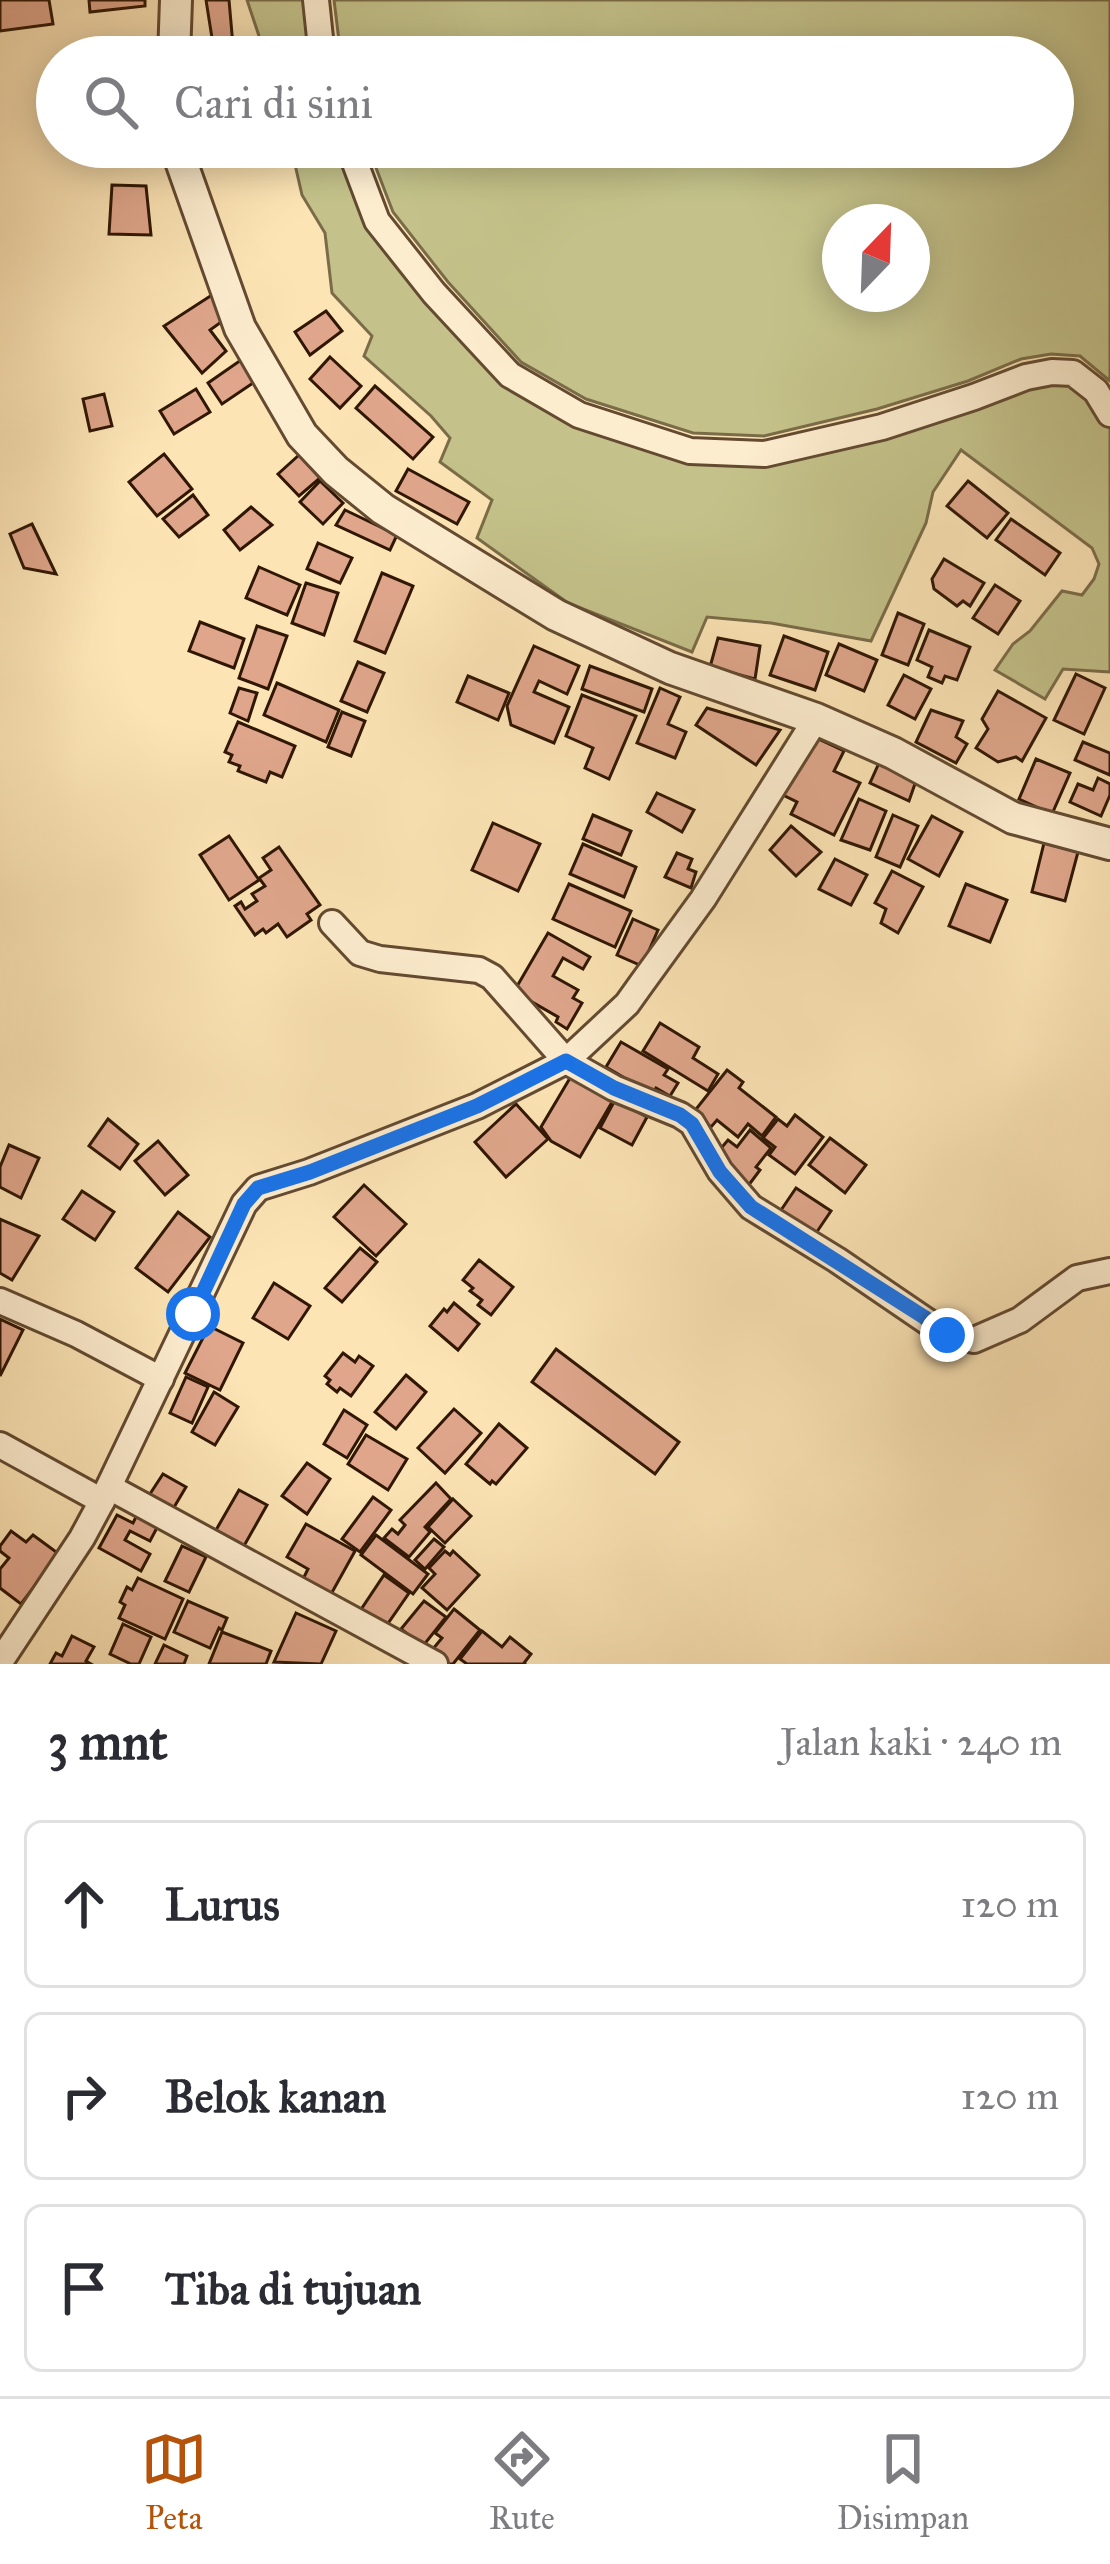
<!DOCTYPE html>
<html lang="id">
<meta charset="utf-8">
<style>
:root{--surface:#fff;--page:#f7f7f7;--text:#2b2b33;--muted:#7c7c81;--line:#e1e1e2;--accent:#b45309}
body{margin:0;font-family:"IM FELL Great Primer",serif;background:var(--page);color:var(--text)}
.compass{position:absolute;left:822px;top:204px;width:108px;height:108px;border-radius:50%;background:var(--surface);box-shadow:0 6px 30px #0003;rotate:23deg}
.stop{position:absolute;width:36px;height:36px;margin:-27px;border:9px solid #1a73e8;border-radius:50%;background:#fff}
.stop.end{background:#1a73e8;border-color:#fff;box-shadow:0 3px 12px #0008}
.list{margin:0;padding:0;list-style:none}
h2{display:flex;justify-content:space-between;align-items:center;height:156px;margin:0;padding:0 48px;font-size:51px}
h2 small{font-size:39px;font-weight:400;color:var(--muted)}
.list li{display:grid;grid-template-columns:78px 1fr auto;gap:36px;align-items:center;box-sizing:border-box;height:168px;margin:0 24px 24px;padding:0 24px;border:3px solid var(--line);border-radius:18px}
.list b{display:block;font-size:45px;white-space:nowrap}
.list em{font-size:39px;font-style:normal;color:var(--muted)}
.icon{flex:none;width:66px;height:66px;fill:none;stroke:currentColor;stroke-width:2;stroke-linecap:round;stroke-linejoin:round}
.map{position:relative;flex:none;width:1110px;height:1664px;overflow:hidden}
.search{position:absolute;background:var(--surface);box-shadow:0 6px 30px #0003;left:36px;right:36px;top:36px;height:132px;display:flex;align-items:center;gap:30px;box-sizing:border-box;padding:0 42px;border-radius:66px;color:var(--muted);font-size:45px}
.sheet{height:732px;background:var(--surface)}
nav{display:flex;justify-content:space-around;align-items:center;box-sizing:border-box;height:168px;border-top:3px solid var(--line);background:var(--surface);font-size:33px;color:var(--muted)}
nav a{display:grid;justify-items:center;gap:6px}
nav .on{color:var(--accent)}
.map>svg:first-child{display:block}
.green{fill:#c4c28a;stroke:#7a6c48;stroke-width:3;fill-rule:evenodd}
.building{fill:#dfa68b;stroke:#301705;stroke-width:3}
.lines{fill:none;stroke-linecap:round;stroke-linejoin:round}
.minor-casing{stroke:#634a31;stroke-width:30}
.tertiary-casing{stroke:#634a31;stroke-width:36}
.minor{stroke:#fdedcf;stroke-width:24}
.tertiary{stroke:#fdedcf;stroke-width:30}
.route{stroke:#1a73e8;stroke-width:15}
</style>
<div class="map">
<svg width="1110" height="1664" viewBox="0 0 1110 1664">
<rect width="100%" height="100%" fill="#fce4b5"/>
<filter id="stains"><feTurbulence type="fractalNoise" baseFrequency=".00167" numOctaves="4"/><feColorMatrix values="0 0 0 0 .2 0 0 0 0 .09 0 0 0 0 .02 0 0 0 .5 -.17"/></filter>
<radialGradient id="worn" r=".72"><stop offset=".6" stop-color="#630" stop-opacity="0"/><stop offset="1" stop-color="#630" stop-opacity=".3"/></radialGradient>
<!-- green -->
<g class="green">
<polygon points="247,0 312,0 318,57 266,57"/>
<path d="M334,0H1110V381L1080,356L1051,354L1021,359L968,381L877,409L764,436L693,433L586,399L521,362L448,282L393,212L368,147H1053V57H341ZM912,222V294H840V222Z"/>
<polygon points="291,147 345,147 431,296 577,419 766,458 1072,377 1110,422 1110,672 1063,669 1045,699 995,670 1013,644 1030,631 1062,591 1082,595 1094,579 1099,564 1092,548 961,450 933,492 926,523 871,641 771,623 707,617 692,652 568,603 477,538 492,500 440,462 450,438 431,416 364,356 372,336 332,293 325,233 302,195"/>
</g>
<!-- building -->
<g class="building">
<polygon points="0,0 49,0 53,24 0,31"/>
<polygon points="89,0 145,0 145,6 90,12"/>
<polygon points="206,0 229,0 234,57 215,57"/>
<polygon points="112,185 146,186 151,235 109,234"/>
<polygon points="215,293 231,315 210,330 226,351 202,373 164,326"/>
<polygon points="326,311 342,331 310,355 295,332"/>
<polygon points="330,357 361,386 340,408 310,379"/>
<polygon points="241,360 256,381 222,404 208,383"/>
<polygon points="375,386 433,437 413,459 356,408"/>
<polygon points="196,389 210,412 174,434 160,411"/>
<polygon points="104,394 112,426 90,431 83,399"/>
<polygon points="164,454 192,489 157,516 129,482"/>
<polygon points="299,455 320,478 299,496 278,474"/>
<polygon points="408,469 469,502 457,524 396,491"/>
<polygon points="320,481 343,503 323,524 300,502"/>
<polygon points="968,481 1008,513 987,538 947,506"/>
<polygon points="193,495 208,515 179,537 163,519"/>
<polygon points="251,507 272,525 240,550 224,530"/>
<polygon points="345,510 397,535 390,550 336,525"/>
<polygon points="1011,519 1060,553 1045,575 996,540"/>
<polygon points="32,524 56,574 24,568 10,534"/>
<polygon points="318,543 352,558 340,583 307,569"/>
<polygon points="944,559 984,583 970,606 963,601 957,606 934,589 932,579"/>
<polygon points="259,567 300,585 287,615 246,598"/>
<polygon points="382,573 413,586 385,653 355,641"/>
<polygon points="306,583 338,593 324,635 292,623"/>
<polygon points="995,585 1020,601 998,634 973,618"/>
<polygon points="898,613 924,624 908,665 882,655"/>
<polygon points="200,622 244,639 234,668 189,651"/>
<polygon points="257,626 287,636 268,689 239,678"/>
<polygon points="929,630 970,647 957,680 945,676 942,683 928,677 932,667 917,660"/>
<polygon points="784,636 828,652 815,690 770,675"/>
<polygon points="718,638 760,646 755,679 710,667"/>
<polygon points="839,644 877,660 864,691 826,675"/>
<polygon points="534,646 579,666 567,694 539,681 534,692 569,707 554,743 511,725 507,706"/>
<polygon points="358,662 384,673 367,712 341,701"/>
<polygon points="590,666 652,689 644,712 582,689"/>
<polygon points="1076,674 1105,688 1084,734 1054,720"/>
<polygon points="904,675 931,689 915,719 888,705"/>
<polygon points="468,676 509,693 498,720 457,702"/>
<polygon points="277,683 339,710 326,742 264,715"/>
<polygon points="239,688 257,693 248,721 230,713"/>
<polygon points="660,688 680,697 668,724 686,732 675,758 637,743"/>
<polygon points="998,691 1046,718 1022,761 1016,757 998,762 976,748 988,729 982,719"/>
<polygon points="582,695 636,716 609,779 585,768 593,748 566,736"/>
<polygon points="707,708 780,730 756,765 696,725"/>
<polygon points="931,710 963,721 956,737 967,744 956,763 916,742"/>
<polygon points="342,712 365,721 351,756 328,747"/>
<polygon points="238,722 295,746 282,777 270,772 266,782 238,771 240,766 229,762 232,755 225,752"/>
<polygon points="812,736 844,751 834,771 860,783 834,835 791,814 797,802 783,795"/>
<polygon points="1083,742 1110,753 1110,775 1075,760"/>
<polygon points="1036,759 1070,773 1052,814 1019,799"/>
<polygon points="879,763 917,778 909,801 870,783"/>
<polygon points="1098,778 1110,784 1110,795 1101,816 1070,802 1078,784 1093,790"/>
<polygon points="657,793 694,810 682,832 647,812"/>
<polygon points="859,799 886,811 870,850 841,840"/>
<polygon points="593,815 631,831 621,855 583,839"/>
<polygon points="893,815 918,826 900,867 876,857"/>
<polygon points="932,816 962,832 939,876 908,859"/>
<polygon points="493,823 540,844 518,891 472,870"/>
<polygon points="791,826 821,852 796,876 770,850"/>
<polygon points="229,836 259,880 229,900 200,855"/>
<polygon points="1044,843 1078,852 1065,901 1032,892"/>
<polygon points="583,844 636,867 624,897 570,874"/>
<polygon points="279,847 320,905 307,914 311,920 287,937 278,924 266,933 263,929 255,935 235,906 241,902 245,909 257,901 252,894 265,886 259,878 271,870 263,858"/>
<polygon points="677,853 692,859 688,869 696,872 691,888 665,877"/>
<polygon points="835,859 867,875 851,905 819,889"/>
<polygon points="892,871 923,887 898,933 881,923 886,909 875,903"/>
<polygon points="569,884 631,911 615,947 553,919"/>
<polygon points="966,884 1007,900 990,942 949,926"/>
<polygon points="633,919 658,930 642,966 617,955"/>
<polygon points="548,933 590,957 583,969 563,958 553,976 578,990 573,998 582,1003 567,1029 556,1022 558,1017 527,999 516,988"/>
<polygon points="660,1023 699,1047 693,1058 718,1074 708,1091 643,1051"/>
<polygon points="621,1042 668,1069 664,1075 678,1083 670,1096 656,1088 652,1094 606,1067"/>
<polygon points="727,1070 743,1082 739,1088 776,1117 762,1136 748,1124 738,1137 717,1120 711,1127 693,1113"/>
<polygon points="573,1073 615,1097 580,1157 551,1141 541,1127"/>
<polygon points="615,1100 647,1117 632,1145 600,1128"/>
<polygon points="516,1104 548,1139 506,1177 475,1142"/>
<polygon points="795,1115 823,1137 795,1174 769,1155 775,1147 763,1138 778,1119 787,1126"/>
<polygon points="108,1119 138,1144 120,1169 89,1146"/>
<polygon points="750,1130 771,1148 756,1167 760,1170 745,1190 724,1173 731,1164 717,1153 728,1140 737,1147"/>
<polygon points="830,1138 866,1165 845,1193 809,1165"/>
<polygon points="158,1141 188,1175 165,1195 135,1161"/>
<polygon points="9,1145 39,1158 21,1198 0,1187 0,1167"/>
<polygon points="364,1185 406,1224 376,1256 334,1217"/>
<polygon points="796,1188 831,1211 812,1239 777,1216"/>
<polygon points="82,1191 114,1212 95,1240 63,1219"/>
<polygon points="178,1212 210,1237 168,1292 136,1268"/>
<polygon points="0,1219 39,1236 12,1280 0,1273"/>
<polygon points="360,1248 377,1262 342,1302 325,1288"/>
<polygon points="479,1260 513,1287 491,1315 478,1305 482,1300 470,1291 473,1288 463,1280"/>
<polygon points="274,1283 310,1306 288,1339 253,1318"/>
<polygon points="454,1303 479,1324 458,1350 430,1326 444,1309 447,1312"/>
<polygon points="0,1319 23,1330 0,1376"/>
<polygon points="209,1326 243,1343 220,1390 185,1373"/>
<polygon points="556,1349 679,1442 655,1474 532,1382"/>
<polygon points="343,1353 355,1362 359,1356 373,1366 351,1396 340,1388 337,1392 327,1384 330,1380 325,1376"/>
<polygon points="406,1375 426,1392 396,1429 375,1412"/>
<polygon points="186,1377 208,1387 192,1423 170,1413"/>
<polygon points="214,1392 238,1407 215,1445 192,1432"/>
<polygon points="454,1409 481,1433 445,1473 418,1448"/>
<polygon points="344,1410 367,1425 347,1458 324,1444"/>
<polygon points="499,1424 527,1448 496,1484 492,1481 490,1484 466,1464"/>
<polygon points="366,1435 407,1459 388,1490 348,1464"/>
<polygon points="307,1463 330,1479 307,1514 282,1496"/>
<polygon points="163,1474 186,1487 170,1514 146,1500"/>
<polygon points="436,1483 451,1499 425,1527 430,1532 409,1557 384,1538 392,1529 398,1534 405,1525 400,1520"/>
<polygon points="239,1490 267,1505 240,1553 212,1537"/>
<polygon points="373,1497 391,1510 360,1552 342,1539"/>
<polygon points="453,1499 471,1516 445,1543 428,1527"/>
<polygon points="139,1511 160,1522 150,1541 130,1531 125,1540 150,1554 141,1571 99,1548 117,1515 133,1523"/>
<polygon points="306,1524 355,1551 330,1596 302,1581 308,1569 287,1557"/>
<polygon points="11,1531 26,1542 33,1535 59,1554 21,1604 0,1588 0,1569 9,1558 0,1551 0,1546"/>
<polygon points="376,1535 428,1574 413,1594 361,1555"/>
<polygon points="434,1539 444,1547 425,1569 415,1560"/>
<polygon points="182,1546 206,1557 189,1592 165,1581"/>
<polygon points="445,1551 450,1555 453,1551 479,1575 447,1610 422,1588 435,1574 429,1568"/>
<polygon points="384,1575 409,1593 382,1632 356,1617"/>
<polygon points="138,1578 183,1599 165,1639 119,1618 125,1605 120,1602 127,1587 132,1590"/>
<polygon points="188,1601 227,1618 222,1630 219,1628 210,1648 174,1632"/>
<polygon points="424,1601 446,1617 423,1646 401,1629"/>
<polygon points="454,1609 480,1630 453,1664 449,1664 432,1650 442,1638 435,1633"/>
<polygon points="296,1613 336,1631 321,1664 274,1662"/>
<polygon points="123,1624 151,1637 139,1664 131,1664 110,1654"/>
<polygon points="482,1631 502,1647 510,1637 531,1654 524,1663 526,1664 467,1664 460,1659"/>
<polygon points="222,1632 271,1651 266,1664 209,1664"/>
<polygon points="72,1636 94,1647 86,1661 91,1664 50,1664 56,1653 62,1656"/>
<polygon points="164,1645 187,1656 184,1664 155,1664"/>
</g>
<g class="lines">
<!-- minor casing -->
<g class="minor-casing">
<g id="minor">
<polyline points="316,0 322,57"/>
<polyline points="349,147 377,221 434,293 510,375 579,415 690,451 765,454 882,427 974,397 1026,377 1052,372 1073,373 1096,391 1110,414"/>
<polyline points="332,923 360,953 380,959 479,970 492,977 566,1061 614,1088 680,1115 692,1123 720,1171 751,1207 837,1260 947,1335 974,1340 1020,1320 1077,1278 1110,1271"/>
<polyline points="0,1301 76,1334 161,1379"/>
<polyline points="0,1445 102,1501"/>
<polyline points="109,1487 435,1664"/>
<polyline points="0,1662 82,1538 102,1501 244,1204 258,1188 309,1172 477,1106 566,1061 627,1004 642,983 703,899 816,719"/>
</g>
</g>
<!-- tertiary casing -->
<g class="tertiary-casing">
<g id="tertiary">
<polyline points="174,57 176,0"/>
<polyline points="176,147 240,328 302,435 336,471 383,509 556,615 670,668 816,719 893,753 1013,818 1110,844"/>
</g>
</g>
<!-- minor -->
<use href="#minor" class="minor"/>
<!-- tertiary -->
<use href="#tertiary" class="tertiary"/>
</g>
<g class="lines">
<!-- route -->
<polyline class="route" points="193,1314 244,1204 258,1188 310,1172 477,1106 566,1061 614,1088 680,1115 692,1124 720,1172 751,1207 924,1317 947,1335"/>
</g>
<rect width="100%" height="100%" filter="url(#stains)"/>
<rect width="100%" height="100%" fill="url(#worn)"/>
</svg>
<svg class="compass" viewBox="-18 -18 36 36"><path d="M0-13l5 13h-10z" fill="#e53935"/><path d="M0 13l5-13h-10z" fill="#7c7c81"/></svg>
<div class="stop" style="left:193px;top:1314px"></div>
<div class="stop end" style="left:947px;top:1335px"></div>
<div class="search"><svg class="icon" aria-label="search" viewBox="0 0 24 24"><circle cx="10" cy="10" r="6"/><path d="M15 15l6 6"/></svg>Cari di sini</div>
</div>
<section class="sheet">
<h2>3 mnt<small>Jalan kaki · 240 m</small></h2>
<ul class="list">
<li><svg class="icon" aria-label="ahead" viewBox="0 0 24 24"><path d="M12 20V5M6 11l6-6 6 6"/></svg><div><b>Lurus</b></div><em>120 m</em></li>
<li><svg class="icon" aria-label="right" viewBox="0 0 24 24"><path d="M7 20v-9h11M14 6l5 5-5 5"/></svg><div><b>Belok kanan</b></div><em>120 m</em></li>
<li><svg class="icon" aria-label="arrive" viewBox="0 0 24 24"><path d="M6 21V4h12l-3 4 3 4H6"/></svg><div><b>Tiba di tujuan</b></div></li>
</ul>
</section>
<nav>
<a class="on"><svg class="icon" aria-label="map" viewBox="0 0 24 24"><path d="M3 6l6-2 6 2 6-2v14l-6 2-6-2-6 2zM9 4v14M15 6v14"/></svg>Peta</a>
<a><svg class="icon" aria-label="directions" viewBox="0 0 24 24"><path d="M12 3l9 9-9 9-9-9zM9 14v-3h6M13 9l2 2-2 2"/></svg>Rute</a>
<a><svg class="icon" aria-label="saved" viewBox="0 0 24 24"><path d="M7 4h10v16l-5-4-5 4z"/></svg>Disimpan</a>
</nav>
